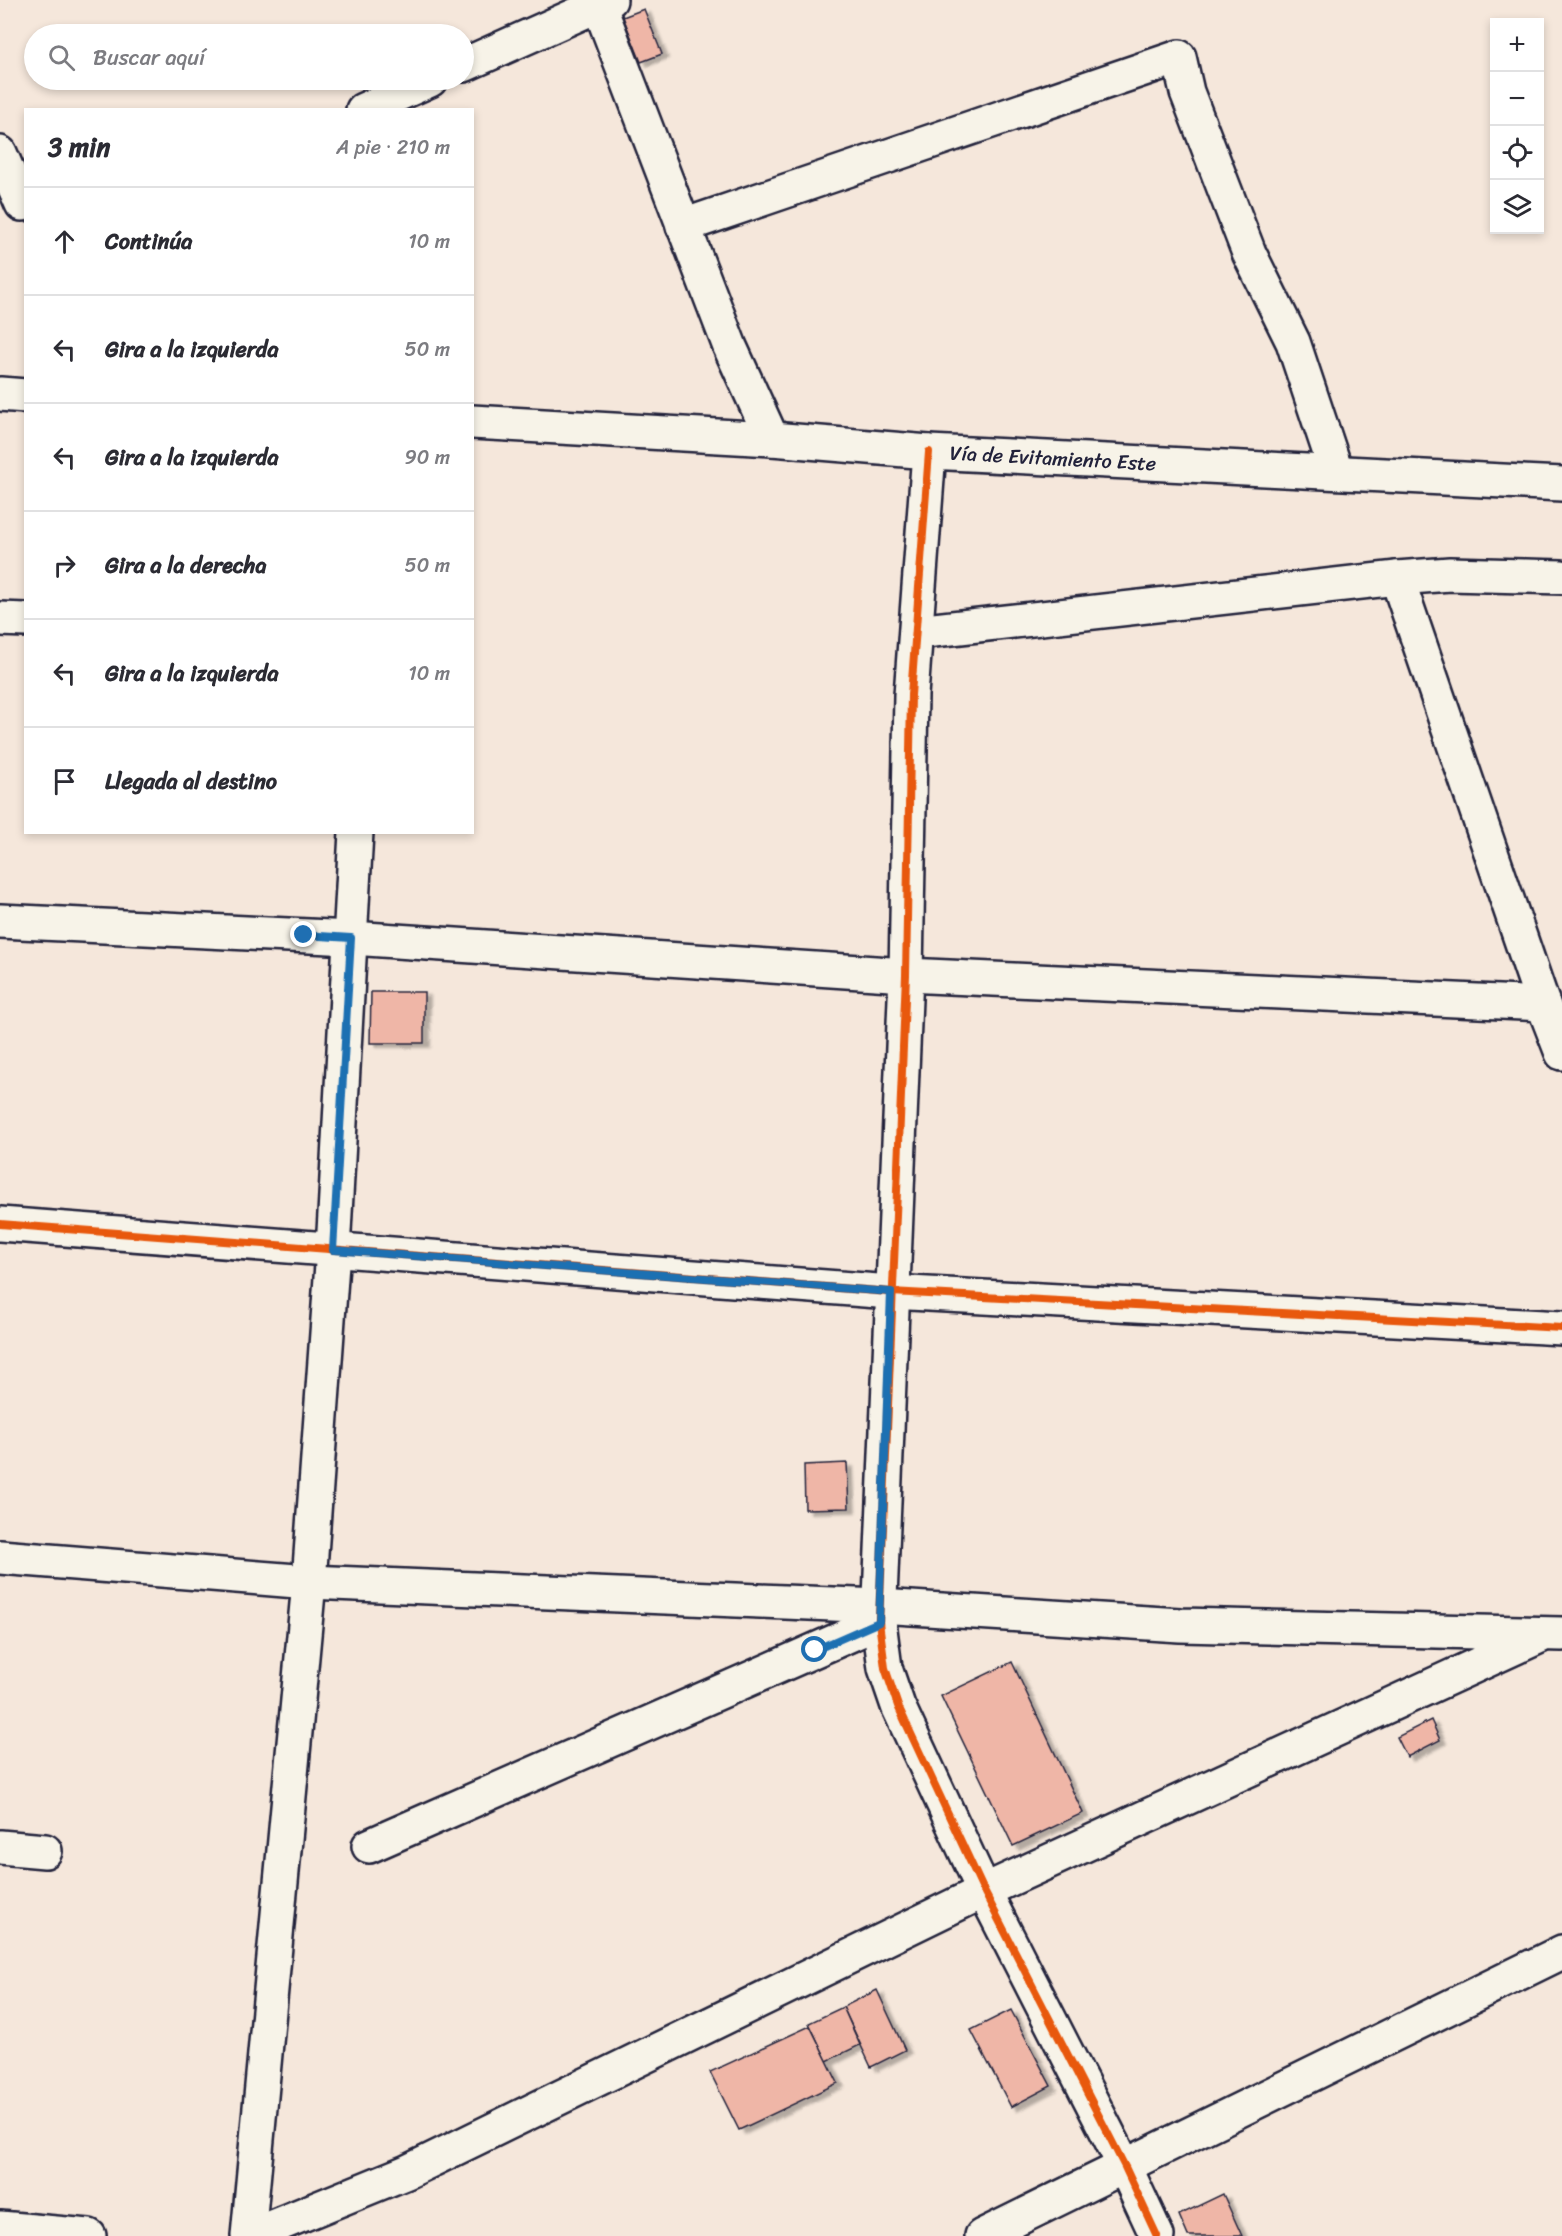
<!DOCTYPE html>
<html lang="es">
<meta charset="utf-8">
<style>
:root{--surface:#fff;--page:#f2f2f3;--text:#2b2b33;--muted:#7c7c81;--line:#e1e1e2}
body{margin:0;font-family:Sriracha,sans-serif;background:var(--page);color:var(--text)}
.controls{position:absolute;right:18px;top:18px;display:grid;overflow:hidden;border-radius:0px;box-shadow:0 3px 9px #0003}
.controls button{width:54px;height:54px;display:grid;place-items:center;padding:0;border:0;border-bottom:2px solid var(--line);background:var(--surface);color:var(--text);font:30px sans-serif}
.stop{position:absolute;width:18px;height:18px;margin:-14px;border:4px solid #1f6fb2;border-radius:50%;background:#fff}
.stop.end{background:#1f6fb2;border-color:#fff;box-shadow:0 2px 6px #0008}
.list{margin:0;padding:0;list-style:none}
h2{display:flex;justify-content:space-between;align-items:center;height:78px;margin:0;padding:0 24px;font-size:26px}
h2 small{font-size:20px;font-weight:400;color:var(--muted)}
.list li{display:grid;grid-template-columns:39px 1fr auto;gap:18px;align-items:center;box-sizing:border-box;height:108px;padding:0 24px;border-top:2px solid var(--line)}
.list b{display:block;font-size:22px;white-space:nowrap}
.list em{font-size:20px;font-style:normal;color:var(--muted)}
.icon{flex:none;width:33px;height:33px;fill:none;stroke:currentColor;stroke-width:2;stroke-linecap:round;stroke-linejoin:round}
.map{position:relative;flex:none;width:1562px;height:2236px;overflow:hidden}
.search{position:absolute;background:var(--surface);box-shadow:0 3px 9px #0003;left:24px;top:24px;width:450px;height:66px;display:flex;align-items:center;gap:15px;box-sizing:border-box;padding:0 21px;border-radius:33px;color:var(--muted);font-size:22px}
.panel{position:absolute;background:var(--surface);box-shadow:0 3px 9px #0003;left:24px;top:108px;width:450px;height:726px;border-radius:0px}
.map>svg:first-child{display:block}
.building{fill:#efb6a7;stroke:#22223b;stroke-width:1.5;filter:url(#shadow)}
.lines{fill:none;stroke-linecap:round;stroke-linejoin:round}
.minor-casing{stroke:#22223b;stroke-width:38}
.trunk-casing{stroke:#22223b;stroke-width:38}
.minor{stroke:#f7f3e8;stroke-width:33}
.trunk{stroke:#f7f3e8;stroke-width:33}
.cycleway-casing{stroke:#f7f3e8;stroke-width:11}
.cycleway{stroke:#e8590c;stroke-width:8}
.route{stroke:#1f6fb2;stroke-width:8}
.labels{text-anchor:middle;stroke-width:6;stroke-linejoin:round;paint-order:stroke}
.street-label{font-size:20px;fill:#22223b;stroke:#f7f3e8}
</style>
<div class="map">
<svg width="1562" height="2236" viewBox="0 0 1562 2236">
<defs>
<filter id="shadow"><feDropShadow dx="6" dy="4" stdDeviation="1.5" flood-color="#0004"/></filter>
</defs>
<rect width="100%" height="100%" fill="#f5e7db"/>
<filter id="ink" filterUnits="userSpaceOnUse"><feTurbulence type="fractalNoise" baseFrequency=".0167" numOctaves="2"/><feDisplacementMap in="SourceGraphic" scale="12" xChannelSelector="R" yChannelSelector="G"/><feConvolveMatrix kernelMatrix="1 2 1 2 8 2 1 2 1" color-interpolation-filters="sRGB"/></filter>
<g filter="url(#ink)">
<!-- building -->
<g class="building">
<polygon points="644,9 662,54 641,62 623,17"/>
<polygon points="371,992 424,992 424,1043 370,1043"/>
<polygon points="847,1463 849,1508 805,1509 804,1465"/>
<polygon points="1012,1662 1083,1813 1013,1846 941,1696"/>
<polygon points="1431,1720 1440,1740 1407,1757 1397,1737"/>
<polygon points="877,1990 905,2050 871,2067 843,2007"/>
<polygon points="843,2007 860,2045 827,2061 809,2023"/>
<polygon points="1011,2010 1051,2086 1011,2107 971,2030"/>
<polygon points="810,2026 838,2083 739,2130 710,2072"/>
<polygon points="1223,2194 1242,2236 1188,2236 1179,2215"/>
</g>
<g class="lines">
<!-- minor casing -->
<g class="minor-casing">
<g id="minor">
<polyline points="597,0 730,347 772,439"/>
<polyline points="464,65 610,0"/>
<polyline points="363,110 430,80"/>
<polyline points="0,153 22,204"/>
<polyline points="683,226 1179,57 1187,92 1249,253 1293,342 1336,471"/>
<polyline points="929,452 911,695 906,975 879,1622 885,1668 898,1706 984,1891 1125,2167 1157,2236"/>
<polyline points="1397,578 1543,1004 1562,1053"/>
<polyline points="0,619 26,620"/>
<polyline points="916,632 1397,578 1450,574 1562,577"/>
<polyline points="0,921 351,938 906,975 1543,1004"/>
<polyline points="0,1224 891,1292 1562,1328"/>
<polyline points="0,1557 309,1582 880,1606 1180,1625 1562,1634"/>
<polyline points="369,1846 879,1622"/>
<polyline points="0,1847 45,1851"/>
<polyline points="0,2228 89,2236"/>
<polyline points="248,2236 309,1582 333,1250 356,832"/>
<polyline points="250,2236 407,2172 984,1891 1540,1636"/>
<polyline points="982,2236 1562,1952"/>
</g>
</g>
<!-- trunk casing -->
<g class="trunk-casing">
<g id="trunk">
<polyline points="0,394 26,396"/>
<polyline points="472,422 772,439 929,452 1562,484"/>
</g>
</g>
<!-- minor -->
<use href="#minor" class="minor"/>
<!-- trunk -->
<use href="#trunk" class="trunk"/>
<!-- cycleway casing -->
<g class="cycleway-casing">
<g id="cycleway">
<polyline points="929,452 911,695 906,975 879,1622 885,1668 898,1706 984,1891 1125,2167 1157,2236"/>
<polyline points="0,1224 891,1292 1562,1328"/>
</g>
</g>
<!-- cycleway -->
<use href="#cycleway" class="cycleway"/>
</g>
</g>
<g class="lines" filter="url(#ink)">
<!-- route -->
<polyline class="route" points="304,935 351,938 333,1250 891,1292 879,1622 815,1650"/>
</g>
<g class="labels">
<!-- street labels -->
<g class="street-label">
<text transform="translate(1053 458) rotate(3)" y="7">Vía de Evitamiento Este</text>
</g>
</g>
</svg>
<div class="controls">
<button>+</button>
<button>−</button>
<button><svg class="icon" aria-label="locate" viewBox="0 0 24 24"><circle cx="12" cy="12" r="6"/><path d="M12 2v4M12 18v4M2 12h4M18 12h4"/></svg></button>
<button><svg class="icon" aria-label="layers" viewBox="0 0 24 24"><path d="M12 4l9 5-9 5-9-5zM3 14l9 5 9-5"/></svg></button>
</div>
<div class="stop" style="left:815px;top:1650px"></div>
<div class="stop end" style="left:304px;top:935px"></div>
<div class="search"><svg class="icon" aria-label="search" viewBox="0 0 24 24"><circle cx="10" cy="10" r="6"/><path d="M15 15l6 6"/></svg>Buscar aquí</div>
<section class="panel">
<h2>3 min<small>A pie · 210 m</small></h2>
<ul class="list">
<li><svg class="icon" aria-label="ahead" viewBox="0 0 24 24"><path d="M12 20V5M6 11l6-6 6 6"/></svg><div><b>Continúa</b></div><em>10 m</em></li>
<li><svg class="icon" aria-label="left" viewBox="0 0 24 24"><path d="M17 20v-9H6M10 6l-5 5 5 5"/></svg><div><b>Gira a la izquierda</b></div><em>50 m</em></li>
<li><svg class="icon" aria-label="left" viewBox="0 0 24 24"><path d="M17 20v-9H6M10 6l-5 5 5 5"/></svg><div><b>Gira a la izquierda</b></div><em>90 m</em></li>
<li><svg class="icon" aria-label="right" viewBox="0 0 24 24"><path d="M7 20v-9h11M14 6l5 5-5 5"/></svg><div><b>Gira a la derecha</b></div><em>50 m</em></li>
<li><svg class="icon" aria-label="left" viewBox="0 0 24 24"><path d="M17 20v-9H6M10 6l-5 5 5 5"/></svg><div><b>Gira a la izquierda</b></div><em>10 m</em></li>
<li><svg class="icon" aria-label="arrive" viewBox="0 0 24 24"><path d="M6 21V4h12l-3 4 3 4H6"/></svg><div><b>Llegada al destino</b></div></li>
</ul>
</section>
</div>
